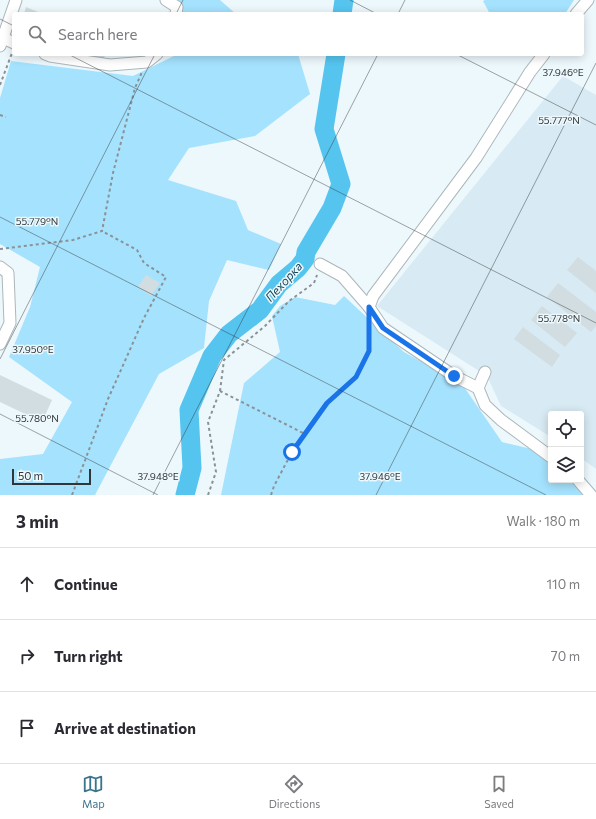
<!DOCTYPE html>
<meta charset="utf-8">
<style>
:root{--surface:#fff;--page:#f7f7f7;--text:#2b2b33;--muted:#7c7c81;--line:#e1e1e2;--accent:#3a758d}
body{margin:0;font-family:Commissioner,sans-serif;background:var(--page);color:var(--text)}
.controls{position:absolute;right:12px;bottom:12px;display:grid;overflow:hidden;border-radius:4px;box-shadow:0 2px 10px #0003}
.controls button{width:36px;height:36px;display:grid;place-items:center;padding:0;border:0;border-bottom:1px solid var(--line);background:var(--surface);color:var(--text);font:20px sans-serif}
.scale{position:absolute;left:12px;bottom:10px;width:79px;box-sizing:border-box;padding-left:4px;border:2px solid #323638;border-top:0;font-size:11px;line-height:14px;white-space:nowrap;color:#323638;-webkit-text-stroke:3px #edf8fd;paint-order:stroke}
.stop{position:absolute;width:12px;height:12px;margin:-9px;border:3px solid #1a73e8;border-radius:50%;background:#fff}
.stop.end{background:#1a73e8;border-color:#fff;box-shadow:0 1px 4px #0008}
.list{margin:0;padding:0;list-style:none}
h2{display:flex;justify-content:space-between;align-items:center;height:52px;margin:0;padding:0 16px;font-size:17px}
h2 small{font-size:13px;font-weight:400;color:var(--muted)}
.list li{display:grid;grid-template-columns:26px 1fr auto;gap:12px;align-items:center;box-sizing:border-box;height:72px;padding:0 16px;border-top:1px solid var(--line)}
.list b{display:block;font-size:15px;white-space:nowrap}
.list em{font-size:13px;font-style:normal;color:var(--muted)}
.icon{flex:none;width:22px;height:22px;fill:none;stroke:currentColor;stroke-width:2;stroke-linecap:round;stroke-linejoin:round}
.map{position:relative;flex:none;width:596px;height:495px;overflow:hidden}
.search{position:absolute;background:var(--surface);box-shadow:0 2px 10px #0003;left:12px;right:12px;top:12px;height:44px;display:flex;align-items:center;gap:10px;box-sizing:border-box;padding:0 14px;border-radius:4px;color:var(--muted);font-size:15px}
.sheet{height:268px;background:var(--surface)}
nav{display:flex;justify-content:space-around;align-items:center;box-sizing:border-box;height:56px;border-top:1px solid var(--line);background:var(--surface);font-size:11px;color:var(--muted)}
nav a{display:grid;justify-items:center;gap:2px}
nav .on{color:var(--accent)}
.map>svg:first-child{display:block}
.built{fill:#d8eaf3}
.green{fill:#a5e2fd}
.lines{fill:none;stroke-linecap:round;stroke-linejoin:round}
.river{stroke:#55c5f0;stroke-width:19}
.building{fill:#d2dde2}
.minor-casing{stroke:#acb7bb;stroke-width:13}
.path{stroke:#8a9295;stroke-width:2;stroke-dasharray:3 3;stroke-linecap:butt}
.minor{stroke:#fff;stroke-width:11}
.route{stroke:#1a73e8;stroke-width:5}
.ticks{fill:none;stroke:#323638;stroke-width:1;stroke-opacity:0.45}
.labels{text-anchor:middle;stroke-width:3;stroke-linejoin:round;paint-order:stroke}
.water-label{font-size:12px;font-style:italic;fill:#154557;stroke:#edf8fd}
.ticks-label{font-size:10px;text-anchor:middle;fill:#323638;stroke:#edf8fd;stroke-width:3;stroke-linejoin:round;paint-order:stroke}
</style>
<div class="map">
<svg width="596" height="495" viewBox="0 0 596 495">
<rect width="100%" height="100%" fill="#edf8fd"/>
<!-- built -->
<polygon class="built" points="563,76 596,95 596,469 581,458 581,414 551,414 551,437 501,406 487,376 377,306"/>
<!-- green -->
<g class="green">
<polygon points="177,0 220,0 236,14 182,14"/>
<polygon points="485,0 574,0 565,14 490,14 483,1"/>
<polygon points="178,54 298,54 310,94 255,136 189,148 168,180 236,201 248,230 281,244 269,270 227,260 209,301 204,348 159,374 95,495 0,495 0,459 43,454 72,402 9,357 30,307 40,267 0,244 0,98 11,61 133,76"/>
<polygon points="344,296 404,352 462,384 502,442 536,450 551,461 551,480 573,480 587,495 221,495 244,383 280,352 272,316 280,306 295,297 335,305"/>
</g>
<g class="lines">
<!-- river -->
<g class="river">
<polyline points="342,14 344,0"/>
<polyline points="185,495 192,468 189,410 212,356 229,334 260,310 279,284 298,268 305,259 306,252 332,208 341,184 324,129 336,54"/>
</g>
</g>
<!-- building -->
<g class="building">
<polygon points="26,7 43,14 24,14"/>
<polygon points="85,54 105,54 104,59"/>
<polygon points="578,257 596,271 596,293 567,270"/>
<polygon points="146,275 160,283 151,296 138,287"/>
<polygon points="558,283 596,312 596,326 591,332 547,297"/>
<polygon points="542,306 577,333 565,347 531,320"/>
<polygon points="523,327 560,355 552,367 514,339"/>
<polygon points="0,375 52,400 42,422 0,402"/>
</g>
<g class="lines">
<!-- minor casing -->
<g class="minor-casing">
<g id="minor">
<polyline points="166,0 177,7 176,14"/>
<polyline points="576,14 588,0"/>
<polyline points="3,38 14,43"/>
<polyline points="0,46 16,0"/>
<polyline points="45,54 50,56 110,65 147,62 157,54"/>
<polyline points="320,264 342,276 369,307"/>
<polyline points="0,267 8,273 10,323 0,344"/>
<polyline points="485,372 478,388 485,405 501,420 551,457"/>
<polyline points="478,388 454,376 383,328 369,307 373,296 476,158 530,72 544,54"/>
<polyline points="578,480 591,495"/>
</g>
</g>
<!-- path -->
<g class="path">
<polyline points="0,85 12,53"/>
<polyline points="0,115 6,117"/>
<polyline points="0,249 73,240 102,231 113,173 135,88 142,72"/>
<polyline points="220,391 224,360 265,326 289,301 314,283 317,275"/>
<polyline points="72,495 108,399 144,318 166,277 144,263 137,250 102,231"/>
<polyline points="208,495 216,472 208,422 220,391 305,434"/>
<polyline points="271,495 274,486 292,452 327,403 356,377 369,351 369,326"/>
</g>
<!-- minor -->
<use href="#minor" class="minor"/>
</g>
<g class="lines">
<!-- route -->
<polyline class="route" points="292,452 327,403 356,377 369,351 369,307 383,328 454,376"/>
</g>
<!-- ticks -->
<path class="ticks" d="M350,0L377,14M176,14L183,0M398,14L405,0M0,19L14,26M68,54L596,323M456,54L596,125M0,217L546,495M0,359L155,54M0,414L158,495M153,495L378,54M376,495L596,63"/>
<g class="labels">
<!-- water labels -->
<g class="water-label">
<text transform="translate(284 282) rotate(-48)" y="4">Пехорка</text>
</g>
</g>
<g class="ticks-label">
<text x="563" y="76">37.946°E</text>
<text x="559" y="124">55.777°N</text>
<text x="37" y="225">55.779°N</text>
<text x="559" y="322">55.778°N</text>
<text x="33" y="353">37.950°E</text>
<text x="37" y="422">55.780°N</text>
<text x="158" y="480">37.948°E</text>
<text x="380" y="480">37.946°E</text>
</g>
</svg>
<div class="controls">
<button><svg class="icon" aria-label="locate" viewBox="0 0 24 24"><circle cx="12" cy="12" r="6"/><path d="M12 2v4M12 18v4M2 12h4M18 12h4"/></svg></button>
<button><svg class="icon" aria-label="layers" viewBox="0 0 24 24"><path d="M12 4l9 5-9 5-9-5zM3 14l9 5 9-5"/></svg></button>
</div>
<div class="scale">50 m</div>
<div class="stop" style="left:292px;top:452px"></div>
<div class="stop end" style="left:454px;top:376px"></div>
<div class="search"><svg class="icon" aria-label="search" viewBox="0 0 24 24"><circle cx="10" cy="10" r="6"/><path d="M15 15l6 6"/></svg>Search here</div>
</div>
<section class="sheet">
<h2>3 min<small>Walk · 180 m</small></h2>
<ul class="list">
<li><svg class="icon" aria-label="ahead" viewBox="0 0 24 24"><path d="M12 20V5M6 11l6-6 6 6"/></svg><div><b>Continue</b></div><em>110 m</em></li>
<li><svg class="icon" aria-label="right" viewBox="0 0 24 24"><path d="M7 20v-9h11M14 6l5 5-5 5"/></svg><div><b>Turn right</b></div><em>70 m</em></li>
<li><svg class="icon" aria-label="arrive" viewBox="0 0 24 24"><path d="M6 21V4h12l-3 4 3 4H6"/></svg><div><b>Arrive at destination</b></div></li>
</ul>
</section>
<nav>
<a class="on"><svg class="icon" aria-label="map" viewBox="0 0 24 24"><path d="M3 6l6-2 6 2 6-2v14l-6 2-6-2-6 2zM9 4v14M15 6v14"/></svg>Map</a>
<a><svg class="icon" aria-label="directions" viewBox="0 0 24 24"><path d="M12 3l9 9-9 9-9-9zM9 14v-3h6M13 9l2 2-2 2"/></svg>Directions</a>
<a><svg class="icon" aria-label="saved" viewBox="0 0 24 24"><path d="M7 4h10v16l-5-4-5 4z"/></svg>Saved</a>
</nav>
